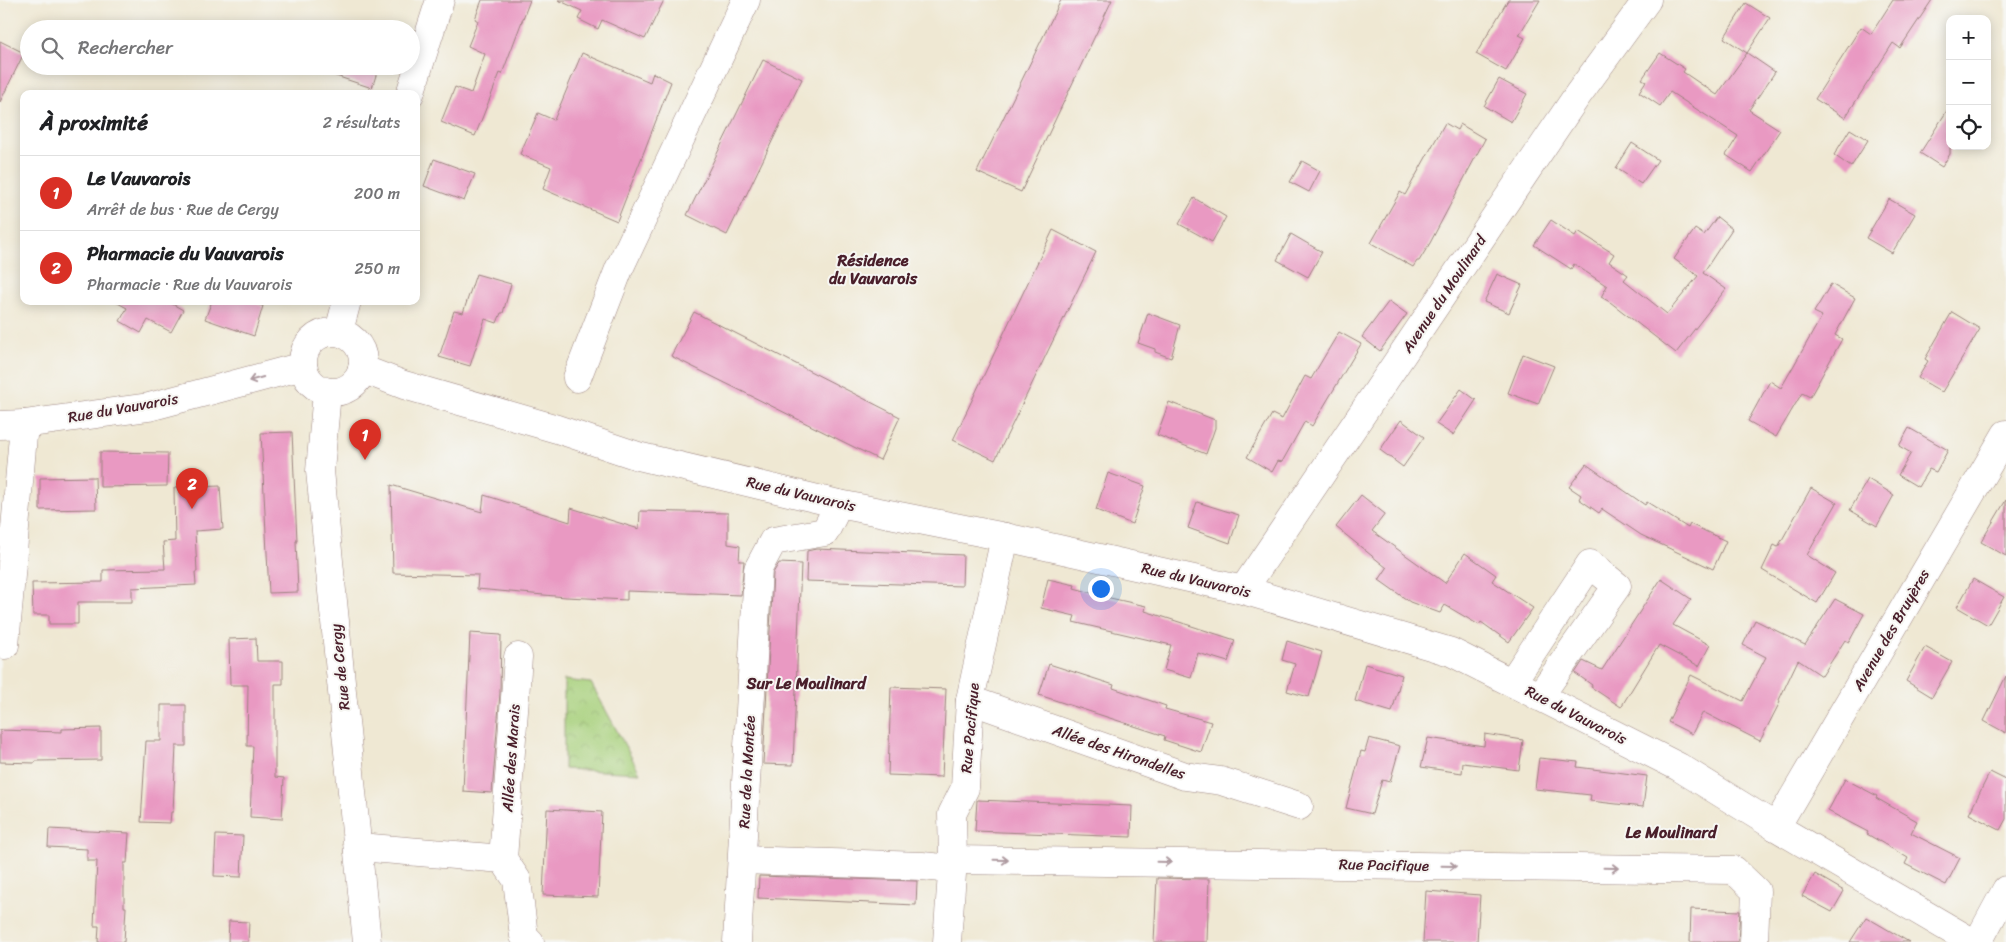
<!DOCTYPE html>
<html lang="fr">
<meta charset="utf-8">
<style>
:root{--surface:#fff;--page:#f6f6f6;--text:#202124;--muted:#757577;--line:#e0e0e0;--accent:#d93025}
body{margin:0;font-family:Sriracha,sans-serif;background:var(--page);color:var(--text)}
.controls{position:absolute;right:15px;top:15px;display:grid;overflow:hidden;border-radius:10px;box-shadow:0 2px 12px #0003}
.controls button{width:45px;height:45px;display:grid;place-items:center;padding:0;border:0;border-bottom:1px solid var(--line);background:var(--surface);color:var(--text);font:25px sans-serif}
.you{position:absolute;left:1100px;top:588px;width:18px;height:18px;margin:-12px;border:4px solid #fff;border-radius:50%;background:#1a73e8;box-shadow:0 0 0 8px #1a73e833}
.badge{display:grid;place-items:center;width:32px;height:32px;border-radius:50%;background:var(--accent);color:#fff;font-size:16px;font-weight:700}
.pin{position:absolute;translate:-50% -41px;filter:drop-shadow(0 1px 2px #0008)}
.pin::after{content:'';position:absolute;top:26px;width:18px;height:15px;background:inherit;clip-path:polygon(0 0,100% 0,50% 100%)}
.list{margin:0;padding:0;list-style:none}
h2{display:flex;justify-content:space-between;align-items:center;height:65px;margin:0;padding:0 20px;font-size:21px}
h2 small{font-size:16px;font-weight:400;color:var(--muted)}
.list li{display:grid;grid-template-columns:32px 1fr auto;gap:15px;align-items:center;box-sizing:border-box;height:75px;padding:0 20px;border-top:1px solid var(--line)}
.list b{display:block;font-size:19px;white-space:nowrap}
.list p{margin:0;font-size:16px;white-space:nowrap;color:var(--muted)}
.list em{font-size:16px;font-style:normal;color:var(--muted)}
.icon{flex:none;width:28px;height:28px;fill:none;stroke:currentColor;stroke-width:2;stroke-linecap:round;stroke-linejoin:round}
.map{position:relative;flex:none;width:2006px;height:942px;overflow:hidden}
.search{position:absolute;background:var(--surface);box-shadow:0 2px 12px #0003;left:20px;top:20px;width:400px;height:55px;display:flex;align-items:center;gap:12px;box-sizing:border-box;padding:0 18px;border-radius:28px;color:var(--muted);font-size:19px}
.panel{position:absolute;background:var(--surface);box-shadow:0 2px 12px #0003;left:20px;top:90px;width:400px;height:215px;border-radius:10px}
.map>svg:first-child{display:block}
.park{fill:url(#park-crowns);stroke:#787853}
.building{fill:#e999c2}
.lines{fill:none;stroke-linecap:round;stroke-linejoin:round}
.minor-casing{stroke:#9c847f;stroke-width:29}
.minor{stroke:#fff;stroke-width:28}
.oneway{stroke:#ae9aa0}
.labels{text-anchor:middle;stroke-width:4;stroke-linejoin:round;paint-order:stroke}
.street-label{font-size:15px;fill:#4a1f2b;stroke:#f6f6f2}
.neighbourhood-label{font-size:16px;font-weight:bold;fill:#4a1f2b;stroke:#f6f6f2}
</style>
<div class="map">
<svg width="2006" height="942" viewBox="0 0 2006 942">
<defs>
<pattern id="park-crowns" width="20" height="18" patternUnits="userSpaceOnUse" patternTransform="scale(1.25)"><rect width="20" height="18" fill="#a7d07b"/><path d="M2 6a3 3 0 1 1 6 0M12 15a3 3 0 1 1 6 0" fill="none" stroke="#91b26a"/></pattern>
</defs>
<rect width="100%" height="100%" fill="#f6f6f2"/>
<filter id="ink" filterUnits="userSpaceOnUse"><feTurbulence type="fractalNoise" baseFrequency=".02" numOctaves="2"/><feDisplacementMap in="SourceGraphic" scale="10" xChannelSelector="R" yChannelSelector="G"/><feConvolveMatrix kernelMatrix="1 2 1 2 8 2 1 2 1" color-interpolation-filters="sRGB"/></filter>
<filter id="wash" filterUnits="userSpaceOnUse"><feTurbulence type="fractalNoise" baseFrequency=".0096" numOctaves="4" result="noise"/><feDisplacementMap in="SourceGraphic" scale="20" xChannelSelector="R" yChannelSelector="G"/><feGaussianBlur stdDeviation="1.12" result="paint"/><feColorMatrix in="noise" values="0 0 0 0 0 0 0 0 0 0 0 0 0 0 0 0 0 1.4 0 .05"/><feComposite in="paint" operator="in"/></filter>
<g filter="url(#wash)">
<rect width="100%" height="100%" fill="#efe8d3"/>
<!-- park -->
<polygon class="park" points="564,680 591,683 640,773 564,769"/>
<g id="blocks">
<!-- building -->
<g class="building">
<polygon points="482,0 530,0 502,74 500,73 475,136 441,122 455,87 471,93 485,54 468,46 478,21 475,19"/>
<polygon points="558,0 664,0 645,39 602,20 598,29 578,19 582,11"/>
<polygon points="1061,0 1112,0 1021,192 977,172"/>
<polygon points="1508,0 1540,0 1519,35 1525,38 1506,71 1476,54"/>
<polygon points="1893,0 1932,0 1900,48 1893,43 1845,118 1815,99 1861,27 1871,34"/>
<polygon points="1746,3 1770,18 1747,53 1724,38"/>
<polygon points="0,41 24,53 0,102"/>
<polygon points="582,53 650,82 653,73 671,82 617,221 543,189 551,167 520,154 538,113 554,120"/>
<polygon points="1660,53 1685,69 1683,72 1717,95 1747,53 1775,72 1749,110 1780,130 1752,172 1726,155 1738,136 1670,92 1660,106 1639,92 1646,81 1642,79"/>
<polygon points="763,60 802,79 727,235 687,215"/>
<polygon points="319,66 379,66 372,88 318,70"/>
<polygon points="1499,79 1527,94 1511,122 1484,106"/>
<polygon points="1950,106 1950,154 1942,167 1920,153"/>
<polygon points="1445,123 1457,130 1460,124 1485,139 1430,243 1419,261 1417,261 1413,267 1371,243 1400,192 1405,195"/>
<polygon points="1850,129 1868,140 1851,167 1834,155"/>
<polygon points="1632,143 1658,160 1641,184 1616,168"/>
<polygon points="434,159 475,174 464,201 424,186"/>
<polygon points="1302,161 1320,171 1309,192 1290,182"/>
<polygon points="1194,198 1226,217 1212,242 1179,224"/>
<polygon points="1889,199 1915,214 1892,253 1866,238"/>
<polygon points="1717,217 1732,229 1703,273 1726,289 1676,353 1610,302 1601,297 1607,286 1574,264 1571,269 1534,245 1551,220 1575,236 1578,231 1614,254 1609,262 1628,275 1624,280 1667,314 1698,276 1674,259 1695,229 1704,235"/>
<polygon points="1053,230 1096,252 995,460 953,440"/>
<polygon points="1291,234 1322,252 1308,277 1277,260"/>
<polygon points="476,274 511,284 503,313 501,313 497,323 485,319 470,366 439,357 454,311 463,313"/>
<polygon points="1497,274 1522,285 1509,313 1484,302"/>
<polygon points="1831,284 1855,298 1835,335 1842,339 1810,397 1802,393 1776,437 1748,421 1770,381 1781,388 1822,316 1814,312"/>
<polygon points="114,301 167,301 183,310 171,332 148,320 141,333 120,321 127,308"/>
<polygon points="212,301 248,301 263,306 254,336 205,319"/>
<polygon points="1389,301 1407,314 1380,351 1362,337"/>
<polygon points="694,312 900,417 880,460 671,356"/>
<polygon points="1952,312 1980,329 1942,392 1918,378 1928,361 1925,359"/>
<polygon points="1148,313 1180,325 1171,358 1155,352 1155,349 1138,343"/>
<polygon points="1339,332 1361,344 1312,426 1305,421 1282,462 1278,461 1272,472 1247,457 1272,414 1282,419 1305,376 1311,379"/>
<polygon points="1523,354 1554,366 1538,404 1508,393"/>
<polygon points="1461,389 1476,400 1453,435 1436,424"/>
<polygon points="1169,402 1215,420 1215,428 1206,454 1157,435"/>
<polygon points="1401,420 1424,437 1403,467 1380,450"/>
<polygon points="1909,428 1948,450 1936,472 1929,469 1918,487 1898,475 1911,453 1899,446"/>
<polygon points="292,432 297,541 296,541 298,592 269,593 261,433"/>
<polygon points="100,452 168,453 167,486 100,487"/>
<polygon points="1586,464 1645,505 1647,502 1688,528 1690,524 1726,541 1713,569 1641,535 1602,509 1599,513 1579,499 1581,495 1569,487"/>
<polygon points="1108,473 1145,486 1132,524 1096,510"/>
<polygon points="95,477 96,509 40,510 40,478"/>
<polygon points="1868,479 1894,495 1877,526 1850,510"/>
<polygon points="391,485 482,512 484,495 570,522 571,508 639,529 640,511 728,513 728,544 740,546 739,561 744,561 741,595 627,591 627,600 566,597 477,589 478,575 393,573"/>
<polygon points="220,486 223,529 195,531 197,572 195,572 196,585 132,588 132,602 78,602 78,624 49,624 49,615 33,615 32,583 103,582 103,570 165,569 163,542 175,541 174,488"/>
<polygon points="1811,488 1837,503 1807,555 1835,573 1817,603 1762,570 1774,545 1778,547"/>
<polygon points="1361,495 1385,514 1372,531 1445,583 1465,553 1496,575 1492,581 1533,608 1509,642 1481,622 1479,625 1445,605 1440,613 1410,602 1379,580 1387,568 1336,527"/>
<polygon points="2006,500 2006,556 1981,542"/>
<polygon points="1197,502 1239,515 1230,543 1188,528"/>
<polygon points="816,549 963,555 962,586 806,581 807,551"/>
<polygon points="779,563 801,564 793,765 763,764 773,573"/>
<polygon points="1048,579 1075,585 1074,588 1110,598 1146,606 1145,611 1235,640 1228,662 1198,653 1191,678 1164,670 1171,645 1073,622 1075,616 1041,608"/>
<polygon points="1661,579 1691,599 1673,625 1710,645 1699,666 1659,645 1621,707 1591,687 1592,685 1575,673 1583,661 1602,670"/>
<polygon points="1973,579 2004,597 1988,625 1957,607"/>
<polygon points="1835,599 1864,614 1849,642 1845,640 1822,676 1798,660 1779,700 1780,702 1760,741 1703,712 1692,734 1668,722 1691,675 1743,701 1766,657 1743,645 1755,620 1805,645"/>
<polygon points="470,633 501,635 500,693 492,793 463,791"/>
<polygon points="256,638 257,661 283,661 283,684 275,684 275,777 284,778 282,819 250,817 253,746 247,746 248,685 230,685 229,639"/>
<polygon points="1287,641 1322,652 1309,697 1287,691 1295,664 1282,660"/>
<polygon points="1925,647 1952,662 1932,697 1906,681"/>
<polygon points="1049,664 1114,685 1113,688 1166,706 1165,709 1211,722 1201,752 1164,740 1165,736 1039,695"/>
<polygon points="1365,664 1402,675 1392,712 1355,701"/>
<polygon points="2006,676 2006,733 1984,721"/>
<polygon points="891,687 946,689 942,777 888,775"/>
<polygon points="161,705 186,705 186,746 176,746 173,812 171,812 170,823 141,822 146,741 161,741"/>
<polygon points="101,728 101,760 36,761 35,763 0,762 0,730 62,732 62,729"/>
<polygon points="1485,734 1523,740 1519,770 1463,763 1462,773 1421,767 1428,738 1484,746"/>
<polygon points="1369,738 1400,746 1390,782 1382,780 1372,814 1346,808 1361,751 1365,752"/>
<polygon points="1539,758 1578,762 1577,767 1647,776 1643,807 1590,801 1591,795 1535,789"/>
<polygon points="1990,772 2006,780 2006,819 2000,830 1969,814"/>
<polygon points="1845,779 1877,796 1876,798 1917,821 1911,833 1960,858 1946,885 1905,864 1908,858 1867,834 1868,832 1828,811"/>
<polygon points="977,800 1132,806 1131,837 975,831"/>
<polygon points="547,809 602,812 598,897 543,895"/>
<polygon points="49,829 129,833 127,863 124,863 124,907 126,907 124,942 98,942 99,926 94,926 97,861 87,861 87,849 48,847"/>
<polygon points="216,835 243,836 241,877 214,876"/>
<polygon points="1815,874 1844,891 1832,912 1802,896"/>
<polygon points="759,876 917,881 916,905 758,898"/>
<polygon points="1157,878 1209,879 1207,942 1154,942"/>
<polygon points="1426,891 1480,895 1477,942 1423,942"/>
<polygon points="1691,909 1740,911 1738,942 1690,942"/>
<polygon points="1866,917 1909,942 1850,942"/>
<polygon points="229,921 249,922 248,942 228,942"/>
</g>
</g>
</g>
<g filter="url(#ink)">
<use href="#blocks" fill-opacity="0" stroke="#9c847f" stroke-width="1"/>
<g class="lines">
<!-- minor casing -->
<g class="minor-casing">
<g id="minor">
<polyline points="410,94 440,0"/>
<polyline points="339,331 347,301"/>
<circle cx="333" cy="362" r="30"/>
<polyline points="362,369 404,385 557,429 638,456 839,504 1005,537 1243,590 1451,652 1679,767 1776,827 1972,942"/>
<polyline points="577,378 619,269 746,0"/>
<polyline points="327,392 320,471 367,942"/>
<polyline points="0,425 24,424 149,407 303,366"/>
<polyline points="1243,590 1577,96 1647,0"/>
<polyline points="5,645 24,424"/>
<polyline points="1512,682 1590,564 1617,586 1539,697"/>
<polyline points="970,700 1185,776 1221,781 1299,806"/>
<polyline points="1776,827 2006,434"/>
<polyline points="358,850 371,848 503,859 517,880 524,936 530,942"/>
<polyline points="503,859 518,657"/>
<polyline points="742,860 922,866 952,869"/>
<polyline points="953,860 1734,870 1756,891 1754,942"/>
<polyline points="737,942 758,569 773,541 825,532 839,504"/>
<polyline points="947,942 953,860 952,814 965,788 970,700 1005,537"/>
<polyline points="1978,942 2006,890"/>
</g>
</g>
<!-- minor -->
<use href="#minor" class="minor"/>
</g>
<!-- one-way arrows -->
<defs><path id="oneway-shaft" d="M-6 0H5M1.5-3L5.5 0L1.5 3" fill="none" stroke-width="1.6" stroke-linecap="round" stroke-linejoin="round" transform="scale(1.25)"/></defs>
<g class="oneway">
<use href="#oneway-shaft" transform="translate(256 379) rotate(165)"/>
<use href="#oneway-shaft" transform="translate(1001 860) rotate(1)"/>
<use href="#oneway-shaft" transform="translate(1164 862) rotate(1)"/>
<use href="#oneway-shaft" transform="translate(1449 866) rotate(1)"/>
<use href="#oneway-shaft" transform="translate(1611 868) rotate(1)"/>
</g>
</g>
<g class="labels">
<!-- street labels -->
<g class="street-label">
<text transform="translate(1444 294) rotate(-56)" y="5">Avenue du Moulinard</text>
<text transform="translate(123 408) rotate(-10)" y="5">Rue du Vauvarois</text>
<text transform="translate(801 494) rotate(13)" y="5">Rue du Vauvarois</text>
<text transform="translate(1196 580) rotate(13)" y="5">Rue du Vauvarois</text>
<text transform="translate(1891 630) rotate(-60)" y="5">Avenue des Bruyères</text>
<text transform="translate(340 667) rotate(-96)" y="5">Rue de Cergy</text>
<text transform="translate(1576 715) rotate(27)" y="5">Rue du Vauvarois</text>
<text transform="translate(970 728) rotate(-85)" y="5">Rue Pacifique</text>
<text transform="translate(1119 752) rotate(19)" y="5">Allée des Hirondelles</text>
<text transform="translate(511 758) rotate(-86)" y="5">Allée des Marais</text>
<text transform="translate(747 772) rotate(-87)" y="5">Rue de la Montée</text>
<text transform="translate(1384 865) rotate(1)" y="5">Rue Pacifique</text>
</g>
<!-- neighbourhood labels -->
<g class="neighbourhood-label">
<text x="873" y="266">Résidence<tspan x="873" dy="18">du Vauvarois</tspan></text>
<text x="806" y="689">Sur Le Moulinard</text>
<text x="1671" y="838">Le Moulinard</text>
</g>
</g>
</svg>
<div class="controls">
<button>+</button>
<button>−</button>
<button><svg class="icon" aria-label="locate" viewBox="0 0 24 24"><circle cx="12" cy="12" r="6"/><path d="M12 2v4M12 18v4M2 12h4M18 12h4"/></svg></button>
</div>
<div class="you"></div>
<div class="pin badge" style="left:365px;top:460px">1</div>
<div class="pin badge" style="left:192px;top:509px">2</div>
<div class="search"><svg class="icon" aria-label="search" viewBox="0 0 24 24"><circle cx="10" cy="10" r="6"/><path d="M15 15l6 6"/></svg>Rechercher</div>
<section class="panel">
<h2>À proximité<small>2 résultats</small></h2>
<ul class="list">
<li><span class="badge">1</span><div><b>Le Vauvarois</b><p>Arrêt de bus · Rue de Cergy</p></div><em>200 m</em></li>
<li><span class="badge">2</span><div><b>Pharmacie du Vauvarois</b><p>Pharmacie · Rue du Vauvarois</p></div><em>250 m</em></li>
</ul>
</section>
</div>
